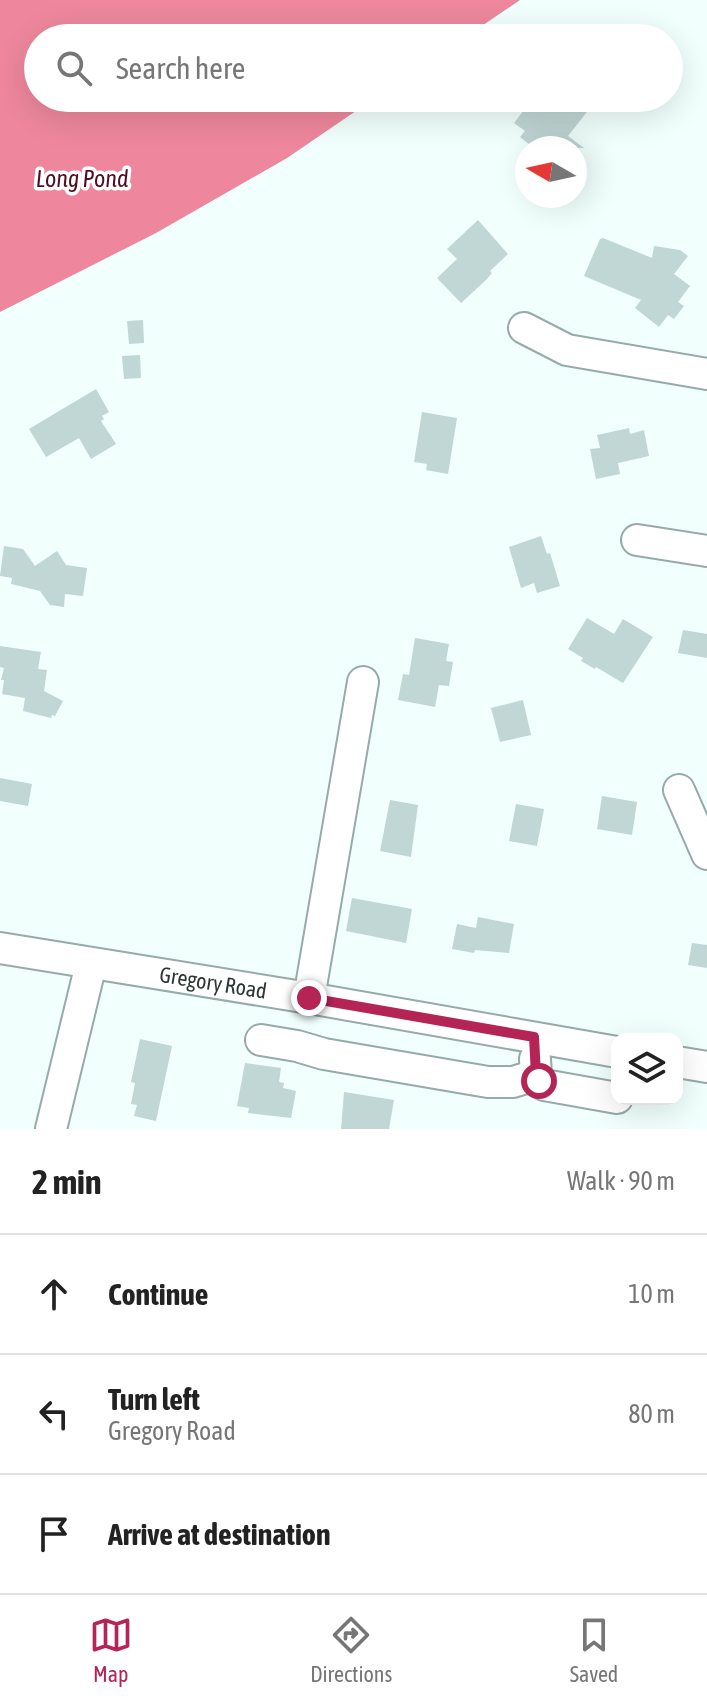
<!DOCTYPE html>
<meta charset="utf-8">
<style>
:root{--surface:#fff;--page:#f2f2f2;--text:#222;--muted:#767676;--line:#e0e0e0;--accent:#b42555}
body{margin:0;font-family:"Asap Condensed",sans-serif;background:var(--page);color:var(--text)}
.controls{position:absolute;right:24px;bottom:24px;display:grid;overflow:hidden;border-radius:16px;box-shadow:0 8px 32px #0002}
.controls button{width:72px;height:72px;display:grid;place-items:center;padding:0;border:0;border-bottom:2px solid var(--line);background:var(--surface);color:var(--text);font:40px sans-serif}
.compass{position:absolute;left:515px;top:136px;width:72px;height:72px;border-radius:50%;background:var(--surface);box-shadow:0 8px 32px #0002;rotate:279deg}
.stop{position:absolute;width:24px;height:24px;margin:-18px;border:6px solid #b42555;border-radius:50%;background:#fff}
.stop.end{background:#b42555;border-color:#fff;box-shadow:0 2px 8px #0008}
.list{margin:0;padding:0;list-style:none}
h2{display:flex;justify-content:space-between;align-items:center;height:104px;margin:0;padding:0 32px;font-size:34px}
h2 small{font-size:26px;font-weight:400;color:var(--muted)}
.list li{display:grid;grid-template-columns:52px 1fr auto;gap:24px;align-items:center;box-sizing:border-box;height:120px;padding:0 32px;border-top:2px solid var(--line)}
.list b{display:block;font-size:30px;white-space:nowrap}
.list p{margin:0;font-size:26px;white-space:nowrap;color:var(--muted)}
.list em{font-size:26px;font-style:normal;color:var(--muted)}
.icon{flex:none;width:44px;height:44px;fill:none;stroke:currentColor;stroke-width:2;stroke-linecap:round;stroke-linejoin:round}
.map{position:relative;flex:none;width:707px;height:1129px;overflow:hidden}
.search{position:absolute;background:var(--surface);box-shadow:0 8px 32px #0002;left:24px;right:24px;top:24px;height:88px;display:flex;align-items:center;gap:20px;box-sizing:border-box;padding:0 28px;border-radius:44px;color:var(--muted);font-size:30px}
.sheet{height:464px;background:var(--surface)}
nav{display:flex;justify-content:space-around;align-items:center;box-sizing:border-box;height:112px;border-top:2px solid var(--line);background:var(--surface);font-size:22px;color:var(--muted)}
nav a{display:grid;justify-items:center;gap:4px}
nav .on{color:var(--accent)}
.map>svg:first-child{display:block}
.water{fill:#ee879d}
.building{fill:#c1d7d5}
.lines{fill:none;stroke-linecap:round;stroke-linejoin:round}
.minor-casing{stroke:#96aba9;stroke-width:34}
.minor{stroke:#fff;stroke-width:30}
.route{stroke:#b42555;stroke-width:10}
.labels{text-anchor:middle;stroke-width:7;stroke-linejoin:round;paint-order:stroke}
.street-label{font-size:22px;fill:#2d3635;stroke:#fff}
.water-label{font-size:24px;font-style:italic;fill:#4f0f23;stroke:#fff}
</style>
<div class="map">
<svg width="707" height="1129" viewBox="0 0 707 1129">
<rect width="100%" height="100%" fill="#f1fffd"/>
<!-- water -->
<polygon class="water" points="0,0 520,0 464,38 38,38 38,98 375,98 287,158 156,233 0,312"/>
<!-- building -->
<g class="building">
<polygon points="533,98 598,98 568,136 584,148 534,148 520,137 525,131 514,123"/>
<polygon points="478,220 508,254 490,271 492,273 486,280 461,303 437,278 457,259 447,249"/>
<polygon points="603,238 652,258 654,246 680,250 688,256 674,274 690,286 678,302 684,306 674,319 668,315 659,327 635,308 641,300 584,276 600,239"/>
<polygon points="143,320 144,343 129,344 127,321"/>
<polygon points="140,355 141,378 124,379 122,356"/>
<polygon points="96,389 109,412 102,416 104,419 101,421 116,444 91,459 79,438 46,457 29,429"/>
<polygon points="422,412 457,418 448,474 426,470 427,464 414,462"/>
<polygon points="629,428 630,434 644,430 649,456 618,463 620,474 596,479 590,449 600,448 597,435"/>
<polygon points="541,536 547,554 550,553 560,586 537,593 534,583 521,588 509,547"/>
<polygon points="4,546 23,549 35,566 57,551 66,565 87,568 83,596 65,594 64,607 50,605 40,591 11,584 12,578 0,576"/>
<polygon points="587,618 614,634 623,619 653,637 623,683 596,667 595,669 581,661 583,658 568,649"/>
<polygon points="683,630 707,634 707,658 678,653"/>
<polygon points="415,638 449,644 446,661 453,662 449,686 439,685 435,707 398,700 403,674 409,675"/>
<polygon points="0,646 41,652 38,669 47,670 44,691 63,701 55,716 52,715 51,718 23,711 25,698 2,694 4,680 1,680 4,668 0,667"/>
<polygon points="523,700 531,735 500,742 491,708"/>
<polygon points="0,778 32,784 28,806 0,801"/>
<polygon points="602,796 637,802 632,835 597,829"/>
<polygon points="390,800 418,805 411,857 380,851"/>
<polygon points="516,804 544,809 537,846 509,841"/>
<polygon points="352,898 412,909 406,943 346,931"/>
<polygon points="478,917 514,924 509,953 475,950 474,953 452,949 457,924 476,928"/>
<polygon points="692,943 707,945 707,968 688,965"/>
<polygon points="140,1039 172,1046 156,1121 134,1116 137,1105 131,1104 135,1083 131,1082"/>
<polygon points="245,1063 281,1068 279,1082 284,1083 283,1088 296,1091 291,1118 248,1113 249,1108 237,1106"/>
<polygon points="344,1092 394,1100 389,1129 341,1129"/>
</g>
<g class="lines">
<!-- minor casing -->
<g class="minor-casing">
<g id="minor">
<polyline points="524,328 567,350 707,374"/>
<polyline points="637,540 707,551"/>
<polyline points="679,790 707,854"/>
<path id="s1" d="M0,948L309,998L617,1052"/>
<polyline points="309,998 363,682"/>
<polyline points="261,1040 297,1046 324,1054 488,1082 513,1082 536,1075"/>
<polyline points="535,1059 536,1075 544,1085 617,1098"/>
<polyline points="677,1062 707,1067"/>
<polyline points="51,1129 91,964"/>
</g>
</g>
<!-- minor -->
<use href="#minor" class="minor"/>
</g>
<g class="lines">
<!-- route -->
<polyline class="route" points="309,998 534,1037 536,1075 539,1081"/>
</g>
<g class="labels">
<!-- street labels -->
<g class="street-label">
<text dy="8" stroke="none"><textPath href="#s1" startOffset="216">Gregory Road</textPath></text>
</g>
<!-- water labels -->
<g class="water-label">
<text x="82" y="187">Long Pond</text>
</g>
</g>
</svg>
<div class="controls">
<button><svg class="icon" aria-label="layers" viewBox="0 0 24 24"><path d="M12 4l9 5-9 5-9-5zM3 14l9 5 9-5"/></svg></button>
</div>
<svg class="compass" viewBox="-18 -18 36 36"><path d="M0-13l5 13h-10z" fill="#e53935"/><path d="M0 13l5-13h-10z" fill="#767676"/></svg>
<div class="stop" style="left:539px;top:1081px"></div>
<div class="stop end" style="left:309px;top:998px"></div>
<div class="search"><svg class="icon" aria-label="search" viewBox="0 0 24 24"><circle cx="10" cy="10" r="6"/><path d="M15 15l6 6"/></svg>Search here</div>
</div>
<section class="sheet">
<h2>2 min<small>Walk · 90 m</small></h2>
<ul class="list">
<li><svg class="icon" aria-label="ahead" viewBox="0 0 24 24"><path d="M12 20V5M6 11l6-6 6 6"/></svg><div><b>Continue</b></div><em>10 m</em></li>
<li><svg class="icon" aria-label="left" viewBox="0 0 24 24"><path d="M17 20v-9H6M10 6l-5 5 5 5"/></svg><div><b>Turn left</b><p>Gregory Road</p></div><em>80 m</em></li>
<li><svg class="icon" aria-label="arrive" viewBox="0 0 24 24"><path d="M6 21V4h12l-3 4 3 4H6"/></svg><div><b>Arrive at destination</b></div></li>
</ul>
</section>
<nav>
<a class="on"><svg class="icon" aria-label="map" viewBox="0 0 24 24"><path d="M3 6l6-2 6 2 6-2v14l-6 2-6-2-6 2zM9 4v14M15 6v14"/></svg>Map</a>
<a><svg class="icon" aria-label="directions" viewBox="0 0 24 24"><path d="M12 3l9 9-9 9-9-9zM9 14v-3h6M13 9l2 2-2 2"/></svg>Directions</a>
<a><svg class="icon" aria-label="saved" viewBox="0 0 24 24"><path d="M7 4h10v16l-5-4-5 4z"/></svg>Saved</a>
</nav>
